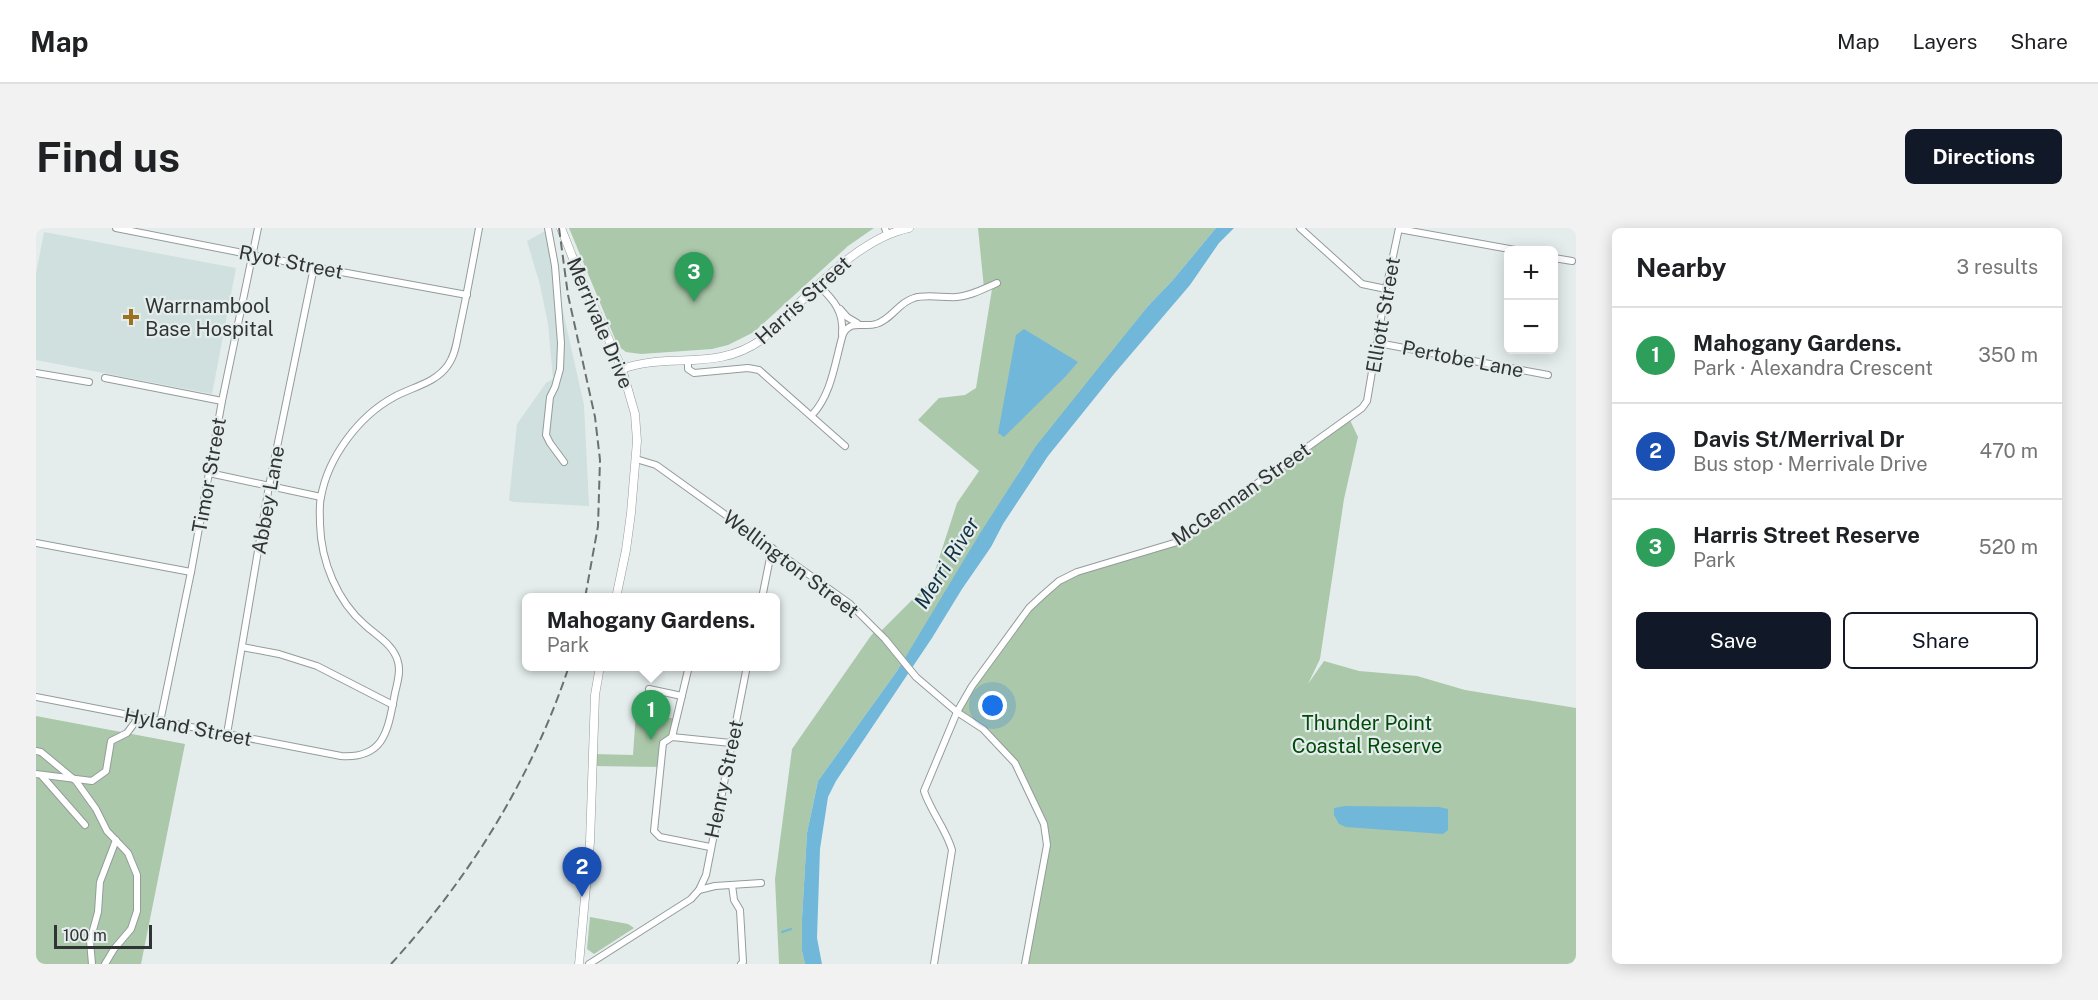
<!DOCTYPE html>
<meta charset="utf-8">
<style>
:root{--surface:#fff;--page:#f2f2f2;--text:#202124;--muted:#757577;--line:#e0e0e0;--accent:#111827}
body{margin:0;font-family:"Public Sans",sans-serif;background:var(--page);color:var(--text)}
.controls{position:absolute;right:18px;top:18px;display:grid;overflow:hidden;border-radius:9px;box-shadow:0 3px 15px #0003}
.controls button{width:54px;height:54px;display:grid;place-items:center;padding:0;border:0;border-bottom:2px solid var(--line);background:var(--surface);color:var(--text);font:30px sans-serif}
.scale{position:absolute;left:18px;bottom:15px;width:98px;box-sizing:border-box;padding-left:6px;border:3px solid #313434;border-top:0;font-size:16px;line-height:21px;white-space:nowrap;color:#313434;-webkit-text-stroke:4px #e4edec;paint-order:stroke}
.you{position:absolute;left:957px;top:478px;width:21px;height:21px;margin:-15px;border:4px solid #fff;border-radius:50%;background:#1a73e8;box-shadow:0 0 0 9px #1a73e833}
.badge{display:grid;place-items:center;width:39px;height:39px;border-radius:50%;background:var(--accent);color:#fff;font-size:20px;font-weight:700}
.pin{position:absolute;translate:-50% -50px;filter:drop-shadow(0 2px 3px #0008)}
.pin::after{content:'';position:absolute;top:32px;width:21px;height:18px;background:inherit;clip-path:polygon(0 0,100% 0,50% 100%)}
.popup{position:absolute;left:486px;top:365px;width:258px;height:78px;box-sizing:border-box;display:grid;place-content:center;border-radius:9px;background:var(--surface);filter:drop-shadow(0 2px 4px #0005);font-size:20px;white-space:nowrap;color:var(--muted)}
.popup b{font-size:22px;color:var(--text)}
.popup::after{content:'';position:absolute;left:50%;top:100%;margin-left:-12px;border:12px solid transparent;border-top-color:var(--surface)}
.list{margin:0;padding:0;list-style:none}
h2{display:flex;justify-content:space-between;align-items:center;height:78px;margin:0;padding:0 24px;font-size:26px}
h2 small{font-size:20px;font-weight:400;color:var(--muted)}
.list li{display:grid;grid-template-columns:39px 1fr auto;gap:18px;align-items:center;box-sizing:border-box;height:96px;padding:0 24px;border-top:2px solid var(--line)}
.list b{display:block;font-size:22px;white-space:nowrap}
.list p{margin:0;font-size:20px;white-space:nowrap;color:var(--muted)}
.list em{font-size:20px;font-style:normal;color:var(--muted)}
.actions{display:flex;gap:12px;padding:18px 24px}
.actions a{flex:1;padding:14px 0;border:2px solid var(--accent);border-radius:9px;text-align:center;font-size:21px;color:var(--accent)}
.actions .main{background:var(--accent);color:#fff}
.map{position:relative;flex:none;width:1540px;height:736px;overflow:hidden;border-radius:9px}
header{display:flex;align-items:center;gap:36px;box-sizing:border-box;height:84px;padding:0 30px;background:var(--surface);border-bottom:2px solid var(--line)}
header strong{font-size:28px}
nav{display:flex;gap:33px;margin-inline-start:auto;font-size:21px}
.intro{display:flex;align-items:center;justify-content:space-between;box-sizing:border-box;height:144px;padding:0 36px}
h1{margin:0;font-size:42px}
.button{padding:15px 27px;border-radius:9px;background:var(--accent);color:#fff;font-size:21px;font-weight:700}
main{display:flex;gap:36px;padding:0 36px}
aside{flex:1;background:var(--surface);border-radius:9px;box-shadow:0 3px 15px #0003}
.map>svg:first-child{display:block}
.built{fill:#cfe0df}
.green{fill:#abc8aa}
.water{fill:#71b7da}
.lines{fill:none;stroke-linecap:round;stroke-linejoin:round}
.stream{stroke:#71b7da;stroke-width:2}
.minor-casing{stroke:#949c9b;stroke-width:8}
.tertiary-casing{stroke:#949c9b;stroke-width:9}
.minor{stroke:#fff;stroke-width:6}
.tertiary{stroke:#fff;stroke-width:8}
.rail{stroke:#6b7070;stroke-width:2;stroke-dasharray:9 4.5;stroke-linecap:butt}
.poi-dot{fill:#9c7120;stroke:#e4edec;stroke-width:2}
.labels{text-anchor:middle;stroke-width:4.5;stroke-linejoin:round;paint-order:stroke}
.street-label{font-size:20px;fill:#313434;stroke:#e4edec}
.poi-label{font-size:20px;fill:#313434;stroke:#e4edec;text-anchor:start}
.park-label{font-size:20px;fill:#004b09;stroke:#e4edec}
.water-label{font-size:21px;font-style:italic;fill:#113141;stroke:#e4edec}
</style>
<header>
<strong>Map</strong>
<nav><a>Map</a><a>Layers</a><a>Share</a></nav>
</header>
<div class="intro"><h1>Find us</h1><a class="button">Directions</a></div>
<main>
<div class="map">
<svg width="1540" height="736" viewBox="0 0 1540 736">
<rect width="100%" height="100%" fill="#e4edec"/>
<!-- built -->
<g class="built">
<polygon points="509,3 548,177 553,278 477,274 473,272 481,196 510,155 517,151 512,96 504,57 491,13"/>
<polygon points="8,4 200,40 176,166 0,132 0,46"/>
</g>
<!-- green -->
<g class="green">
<polygon points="533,0 838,0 812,18 718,104 692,117 676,121 605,126 590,124 582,118"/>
<polygon points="942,0 1180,0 1136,53 1112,78 987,238 861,443 782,553 771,605 766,690 766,723 769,736 743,736 739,651 756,521 834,409 840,402 843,405 896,352 921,275 943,243 882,192 903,170 929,167 940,160 956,61 948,60"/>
<polygon points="1313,190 1322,209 1308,271 1284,431 1272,456 1288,433 1323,443 1381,448 1429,462 1540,480 1540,736 989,736 1011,617 1008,596 979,535 947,501 921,484 936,458 1007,367 1041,344 1138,315"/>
<polygon points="600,484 641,491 636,509 627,515 625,539 556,538 557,526 597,527"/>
<polygon points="0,488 149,516 105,736 0,736"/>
<polygon points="554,689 592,696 598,700 558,726 551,721"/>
</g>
<!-- water -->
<g class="water">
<polygon points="1180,0 1198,0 1183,15 1154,57 1078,146 1012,228 967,296 955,319 926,361 896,410 800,553 792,569 784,621 781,710 786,736 769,736 766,723 766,690 771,605 782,553 861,443 943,307 1000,218 1112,78 1136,53"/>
<polygon points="988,101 1042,134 1030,148 968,209 962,205 980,107"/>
<polygon points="1309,578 1403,579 1412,581 1412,602 1407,606 1310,599 1303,596 1298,587 1298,580"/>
</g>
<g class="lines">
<!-- stream -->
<polyline class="stream" points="746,704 755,701"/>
<!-- minor casing -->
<g class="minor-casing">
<g id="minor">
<polyline points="80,0 278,39 431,67"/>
<polyline points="512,0 519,38 525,115 524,141 519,159 514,169 510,207 514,215 528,234"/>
<polyline points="849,0 851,6"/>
<polyline points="1264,0 1326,56 1350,61"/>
<polyline points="1363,1 1479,22"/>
<polyline points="1518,30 1536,33"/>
<path d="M783,58C798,72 808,84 806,106"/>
<polyline points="804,81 811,89 821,95"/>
<polyline points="1342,115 1512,147"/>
<polyline points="652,133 652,141 658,145 712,140 723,142 809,218"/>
<polyline points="0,145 53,154"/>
<polyline points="69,150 186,173"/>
<path d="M776,187C796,166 799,133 807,106C815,91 827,100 840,96C855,92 863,74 878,70C890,66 908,70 921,69C935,68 947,61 961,55"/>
<polyline points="600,231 620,237 814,376 849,411 880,449 921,484 947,501 979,535 1008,596 1011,617 989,736"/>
<polyline points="173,245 285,269"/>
<polyline points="0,315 155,344"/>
<polyline points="726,370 736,320"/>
<polyline points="206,419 243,426 281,438 357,477"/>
<polyline points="613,461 646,468"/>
<path d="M0,469L305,528C350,531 352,500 359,465C361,456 365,444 362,434C358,417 341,408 329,397C301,373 285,333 284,296C284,288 283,277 285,269C292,229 323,188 358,169C376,159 400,155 412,137C420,126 421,111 424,98C431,66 437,33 443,0"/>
<polyline points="124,494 155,344 186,173 222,0"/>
<polyline points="191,506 233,258 278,39"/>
<polyline points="636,509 653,438"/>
<polyline points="0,523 5,524 40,553 60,581 71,603 92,625 101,647 101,683 95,701 78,721 69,736"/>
<polyline points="0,546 56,553 70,543 75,513 91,505 103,489"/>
<polyline points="6,548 49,597"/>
<polyline points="674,619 624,609 618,603 627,515 636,509 695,515"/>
<polyline points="696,657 698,672 704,682 707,734 705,736"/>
<polyline points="663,662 670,647 711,438"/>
<polyline points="56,736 54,713 62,684 64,654 80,612"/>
<polyline points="553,736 655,671 663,662 679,658 725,655"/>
<path d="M898,736L916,622C910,601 895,584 888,563L921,484L936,458L993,380L1007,367L1023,353L1041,344L1138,315L1326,180L1331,173L1350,61L1363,0"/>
</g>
</g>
<!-- tertiary casing -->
<g class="tertiary-casing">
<g id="tertiary">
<polyline points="525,0 542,43 586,141 599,186 601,213 595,285 590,322 580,370"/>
<path d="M586,141C633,124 680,144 725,112C766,75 818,11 873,0"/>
<polyline points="543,736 554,614 559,467 564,438"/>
</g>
</g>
<!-- minor -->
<use href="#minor" class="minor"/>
<!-- tertiary -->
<use href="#tertiary" class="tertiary"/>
<!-- rail -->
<g class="rail">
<polyline points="523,0 532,67 559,189 564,232 562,298 549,370"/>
<path d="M355,736C434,649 496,550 533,438"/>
</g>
</g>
<!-- markers -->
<path class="poi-dot" d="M92 80h6v6h6v6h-6v6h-6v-6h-6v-6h6z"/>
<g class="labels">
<!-- street labels -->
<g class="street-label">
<text transform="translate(255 34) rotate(11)" y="7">Ryot Street</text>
<text transform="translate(767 72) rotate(-42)" y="7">Harris Street</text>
<text transform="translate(1347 87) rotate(-80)" y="7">Elliott Street</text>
<text transform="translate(564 95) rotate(67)" y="7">Merrivale Drive</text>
<text transform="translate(1427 131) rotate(11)" y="7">Pertobe Lane</text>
<text transform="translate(173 247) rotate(-80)" y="7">Timor Street</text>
<text transform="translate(1205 266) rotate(-35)" y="7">McGennan Street</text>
<text transform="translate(232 272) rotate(-80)" y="7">Abbey Lane</text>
<text transform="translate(755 336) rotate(37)" y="7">Wellington Street</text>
<text transform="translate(152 499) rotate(11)" y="7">Hyland Street</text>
<text transform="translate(688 551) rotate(-78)" y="7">Henry Street</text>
</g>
<!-- poi labels -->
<g class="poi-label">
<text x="109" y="85">Warrnambool<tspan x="109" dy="23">Base Hospital</tspan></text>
</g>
<!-- park labels -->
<g class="park-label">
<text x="1331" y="502">Thunder Point<tspan x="1331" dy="23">Coastal Reserve</tspan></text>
</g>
<!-- water labels -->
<g class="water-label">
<text transform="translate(911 335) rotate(-58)" y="7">Merri River</text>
</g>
</g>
</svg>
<div class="controls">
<button>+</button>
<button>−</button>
</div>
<div class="scale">100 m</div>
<div class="you"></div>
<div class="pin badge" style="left:615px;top:512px;background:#2e9e5b">1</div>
<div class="popup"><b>Mahogany Gardens.</b>Park</div>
<div class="pin badge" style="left:546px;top:669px;background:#1a4fb4">2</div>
<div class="pin badge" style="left:658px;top:74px;background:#2e9e5b">3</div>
</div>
<aside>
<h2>Nearby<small>3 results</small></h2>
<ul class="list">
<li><span class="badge" style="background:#2e9e5b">1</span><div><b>Mahogany Gardens.</b><p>Park · Alexandra Crescent</p></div><em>350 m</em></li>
<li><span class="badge" style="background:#1a4fb4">2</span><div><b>Davis St/Merrival Dr</b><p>Bus stop · Merrivale Drive</p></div><em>470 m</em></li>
<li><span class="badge" style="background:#2e9e5b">3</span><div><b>Harris Street Reserve</b><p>Park</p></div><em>520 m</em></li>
</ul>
<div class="actions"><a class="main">Save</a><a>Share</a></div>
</aside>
</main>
